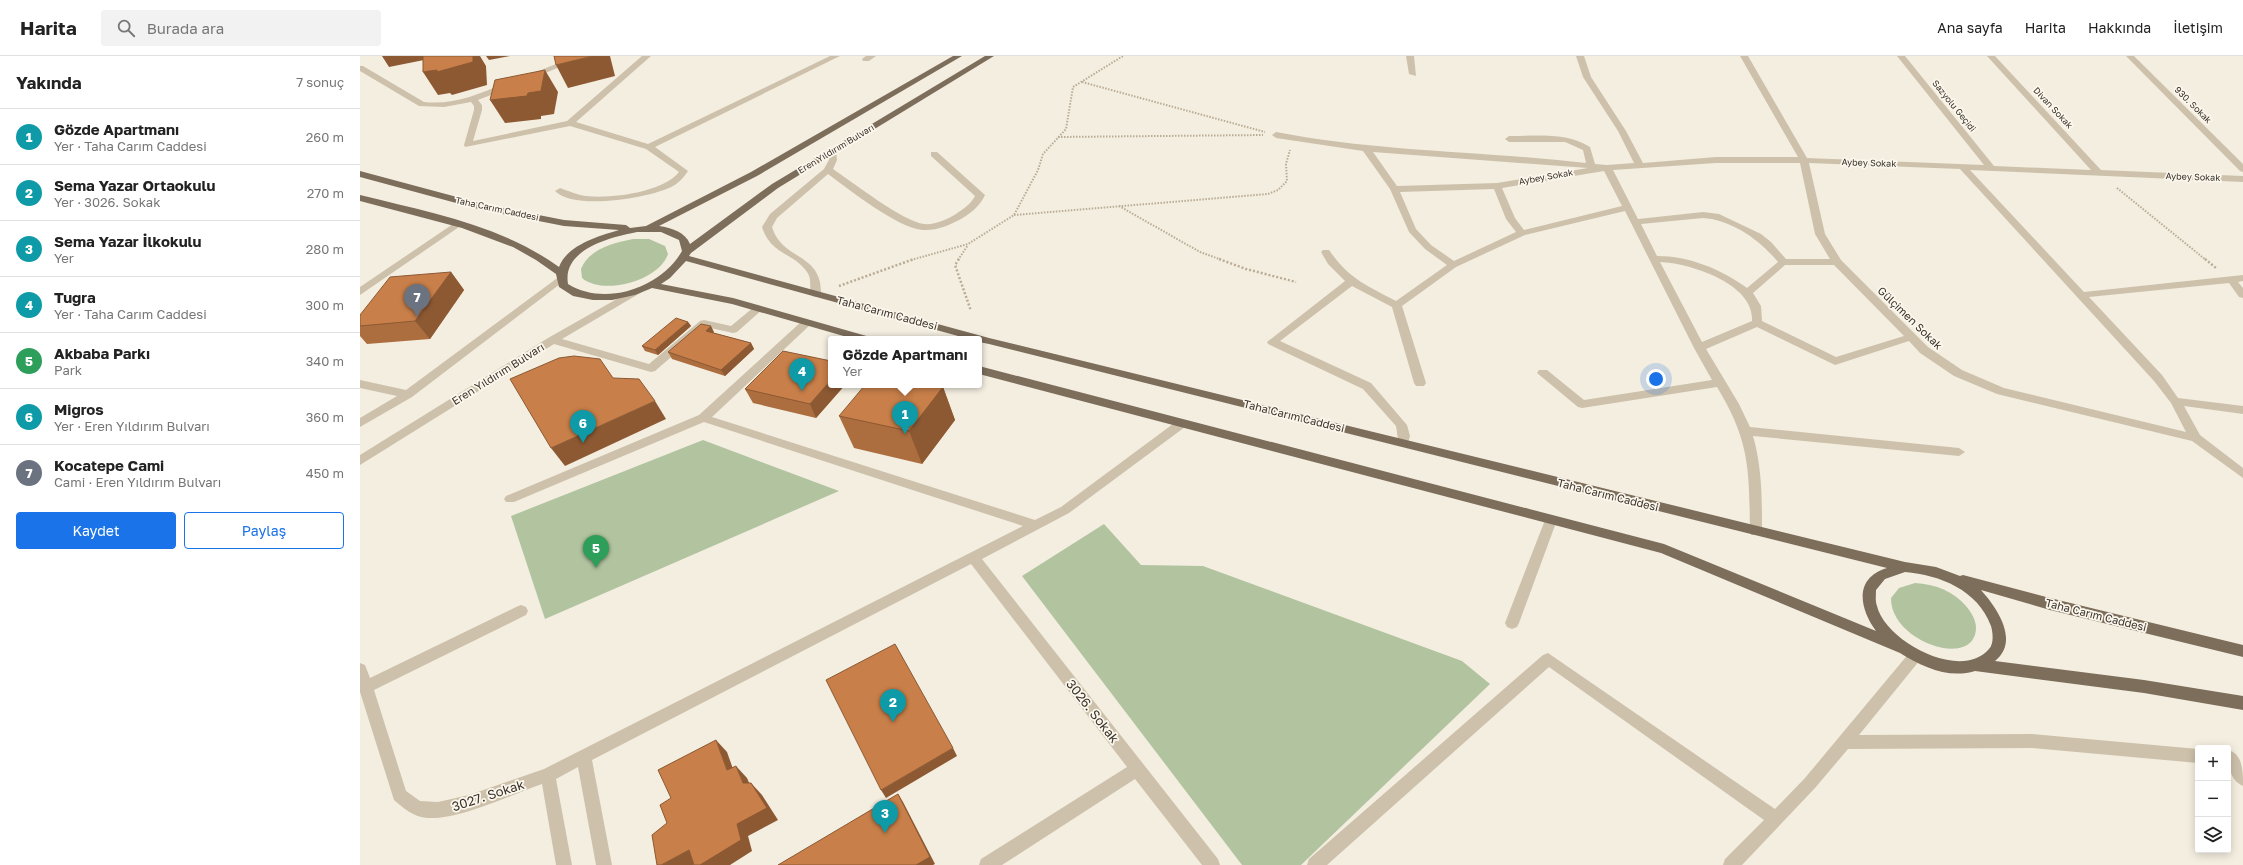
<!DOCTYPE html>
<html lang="tr">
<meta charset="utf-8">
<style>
:root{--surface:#fff;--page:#f2f2f2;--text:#222;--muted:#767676;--line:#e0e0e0;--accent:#1a73e8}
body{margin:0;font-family:"Golos Text",sans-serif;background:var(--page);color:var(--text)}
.controls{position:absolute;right:12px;bottom:12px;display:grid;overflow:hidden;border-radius:4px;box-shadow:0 2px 10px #0003}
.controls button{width:36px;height:36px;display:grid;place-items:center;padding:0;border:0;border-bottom:1px solid var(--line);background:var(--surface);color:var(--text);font:20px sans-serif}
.you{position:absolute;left:1296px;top:323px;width:14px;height:14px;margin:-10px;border:3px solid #fff;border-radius:50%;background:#1a73e8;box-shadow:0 0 0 6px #1a73e833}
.badge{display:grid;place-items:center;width:26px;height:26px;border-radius:50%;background:var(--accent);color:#fff;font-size:13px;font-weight:700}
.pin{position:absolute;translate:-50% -33px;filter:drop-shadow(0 1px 2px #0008)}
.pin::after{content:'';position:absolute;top:21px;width:14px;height:12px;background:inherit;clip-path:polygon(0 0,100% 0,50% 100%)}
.popup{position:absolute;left:468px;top:280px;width:154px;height:52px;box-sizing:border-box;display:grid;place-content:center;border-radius:4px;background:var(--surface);filter:drop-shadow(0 1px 3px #0005);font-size:13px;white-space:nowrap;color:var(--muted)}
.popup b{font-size:15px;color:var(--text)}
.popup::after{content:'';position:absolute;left:50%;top:100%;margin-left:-8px;border:8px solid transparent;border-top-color:var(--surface)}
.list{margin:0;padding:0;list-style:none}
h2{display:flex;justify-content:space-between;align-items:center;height:52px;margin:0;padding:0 16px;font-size:17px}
h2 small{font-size:13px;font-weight:400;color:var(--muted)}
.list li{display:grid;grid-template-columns:26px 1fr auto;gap:12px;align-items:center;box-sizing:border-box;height:56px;padding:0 16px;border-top:1px solid var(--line)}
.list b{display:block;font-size:15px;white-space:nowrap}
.list p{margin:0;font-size:13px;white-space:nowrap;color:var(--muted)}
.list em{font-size:13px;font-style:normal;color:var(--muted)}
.actions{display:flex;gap:8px;padding:12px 16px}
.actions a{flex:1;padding:9px 0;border:1px solid var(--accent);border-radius:4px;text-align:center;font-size:14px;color:var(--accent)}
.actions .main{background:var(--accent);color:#fff}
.icon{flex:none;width:22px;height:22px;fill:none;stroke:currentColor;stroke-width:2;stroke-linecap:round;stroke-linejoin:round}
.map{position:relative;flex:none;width:1883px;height:809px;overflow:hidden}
header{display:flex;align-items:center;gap:24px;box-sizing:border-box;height:56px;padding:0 20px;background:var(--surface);border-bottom:1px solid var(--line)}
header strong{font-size:19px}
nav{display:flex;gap:22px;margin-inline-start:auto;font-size:14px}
.search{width:280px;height:36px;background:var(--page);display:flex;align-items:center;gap:10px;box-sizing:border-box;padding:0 14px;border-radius:4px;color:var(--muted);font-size:15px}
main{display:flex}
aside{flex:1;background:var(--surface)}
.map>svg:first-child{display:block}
.green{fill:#b1c49f}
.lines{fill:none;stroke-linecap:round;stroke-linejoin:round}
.path-far1{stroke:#b9ab95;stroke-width:2;stroke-dasharray:1.5 1.5;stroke-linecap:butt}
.path{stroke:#b9ab95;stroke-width:2.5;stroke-dasharray:2 2;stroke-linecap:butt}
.minor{fill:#cdc1ab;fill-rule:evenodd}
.major{fill:#7d6d5b;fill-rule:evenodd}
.wall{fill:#ac6d3f}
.shaded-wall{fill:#8c5933}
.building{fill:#c87f49;stroke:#8c5933}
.labels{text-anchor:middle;stroke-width:3.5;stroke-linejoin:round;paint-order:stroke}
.far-street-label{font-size:9px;fill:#3a322a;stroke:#fbf7ed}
.street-label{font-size:11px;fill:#3a322a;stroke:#fbf7ed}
.near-street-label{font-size:13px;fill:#3a322a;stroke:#fbf7ed}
</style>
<header>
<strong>Harita</strong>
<div class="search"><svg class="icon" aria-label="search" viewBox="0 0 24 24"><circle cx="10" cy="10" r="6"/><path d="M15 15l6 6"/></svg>Burada ara</div>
<nav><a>Ana sayfa</a><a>Harita</a><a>Hakkında</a><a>İletişim</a></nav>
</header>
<main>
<aside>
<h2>Yakında<small>7 sonuç</small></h2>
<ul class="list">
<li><span class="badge" style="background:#0f9aa8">1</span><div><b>Gözde Apartmanı</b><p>Yer · Taha Carım Caddesi</p></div><em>260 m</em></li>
<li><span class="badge" style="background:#0f9aa8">2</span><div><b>Sema Yazar Ortaokulu</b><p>Yer · 3026. Sokak</p></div><em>270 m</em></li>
<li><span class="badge" style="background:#0f9aa8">3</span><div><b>Sema Yazar İlkokulu</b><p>Yer</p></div><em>280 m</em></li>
<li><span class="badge" style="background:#0f9aa8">4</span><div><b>Tuğra</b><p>Yer · Taha Carım Caddesi</p></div><em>300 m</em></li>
<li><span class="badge" style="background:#2e9e5b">5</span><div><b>Akbaba Parkı</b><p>Park</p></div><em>340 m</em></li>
<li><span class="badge" style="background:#0f9aa8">6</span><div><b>Migros</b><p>Yer · Eren Yıldırım Bulvarı</p></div><em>360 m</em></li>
<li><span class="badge" style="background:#6b7280">7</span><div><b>Kocatepe Cami</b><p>Cami · Eren Yıldırım Bulvarı</p></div><em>450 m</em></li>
</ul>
<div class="actions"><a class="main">Kaydet</a><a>Paylaş</a></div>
</aside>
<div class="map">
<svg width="1883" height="809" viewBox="0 0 1883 809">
<rect width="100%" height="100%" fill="#f4eee0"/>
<!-- green -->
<g class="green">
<path d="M273,183H289L305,190L308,198C299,225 243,240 222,222L221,213C229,193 253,187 273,183Z"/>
<polygon points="343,384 479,435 185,563 151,460"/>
<polygon points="744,468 781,509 843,510 1102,605 1130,628 941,809 882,809 662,520"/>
<path d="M1555,527C1575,528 1593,535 1606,550C1611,556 1616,564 1616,572C1615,614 1530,586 1531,542L1539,532Z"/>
</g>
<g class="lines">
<!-- path-far1 -->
<g class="path-far1">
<polyline points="722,26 905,76"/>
<polyline points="698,81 903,79"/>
<polyline points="1757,132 1846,204"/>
<polyline points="759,150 840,196 862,204"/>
<polyline points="654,159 908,138 918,134 927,125 926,108 930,94"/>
<polyline points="551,204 608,188 654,159 678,114 683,98 706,73 713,31 763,0"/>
<polyline points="598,204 608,189"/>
</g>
<!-- path -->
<g class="path">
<polyline points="599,203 595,209 611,255"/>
<polyline points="859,203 886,213 936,226"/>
<polyline points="1845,203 1856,212"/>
<polyline points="479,230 554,203"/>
</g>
<!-- minor -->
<g class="minor">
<polygon points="216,0 227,0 173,22 166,20"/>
<path d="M282,0H291L216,66L288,88L470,0H480L295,91L328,115C324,121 320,126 313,130C291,142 214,155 195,135L200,132C209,135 217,139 226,140C251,143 304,136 319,116L286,93L210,70L105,91L104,89L114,54V50L111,46L84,51L59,50L0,15V10H3L64,46C93,49 117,39 143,28H149V32L118,44L122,49V54L113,85L207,65Z"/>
<polygon points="506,0 516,0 509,5 503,5 502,3"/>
<polygon points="1046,0 1054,0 1056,20 1049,18"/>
<path d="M1216,0H1224L1231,21L1266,75L1283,107L1356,101H1438L1380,0H1388L1447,102L1624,109L1537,0H1545L1634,110L1731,114L1627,0H1635L1741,114L1883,120V126L1610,114L1724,236L1883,219V225L1878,226L1883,232V242L1879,241L1869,227L1729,241L1802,319L1818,342L1883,350V358L1824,350L1840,379L1883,412V422L1832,385L1637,338L1594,320L1560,297L1549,285L1475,309L1397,271L1346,293L1379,348L1390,371L1599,392L1605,396L1599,400L1393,380C1402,411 1402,443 1402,475L1401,479H1391L1390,475C1389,414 1390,385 1357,331L1222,352L1218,351L1177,317L1179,314H1187L1224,344L1352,324L1334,292L1265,155L1165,179L1096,211L1042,250L1066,327L1064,330H1056L1054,327L1032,251L992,230L920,285L1011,327L1047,369L1050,380L1047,390H1039L1036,370L1003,333L908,288L907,286L985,225L968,208L961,196L963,194H969C989,223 1006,229 1036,245L1087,209L1065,193L1049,176L1030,133L1003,95L916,82L912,79L916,76C1019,96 1122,95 1226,107L1223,94L1205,86H1149L1145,83L1149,80C1177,80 1206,76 1230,91L1235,108L1247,109L1274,107L1258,75L1223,21ZM1013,96L1228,112L1137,127L1037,130ZM1356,107H1440L1455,178L1470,203H1426L1411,186L1401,178L1359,158L1343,156L1278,163L1253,114ZM1449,107L1600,113L1794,325L1811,347L1826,376L1644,332L1602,314L1568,291L1481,204L1465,178ZM1244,115L1262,150L1164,174L1155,162L1142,132ZM1134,133L1146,163L1156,176L1094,205L1071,189L1056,173L1040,136ZM1343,162C1372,164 1400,184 1418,206L1387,232C1361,213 1329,200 1297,200L1281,168ZM1300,206C1330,207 1395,228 1392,265L1342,286ZM1425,209H1474L1544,280L1476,301L1402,265L1401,250L1393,237Z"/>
<polygon points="1766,0 1774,0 1883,108 1883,116 1880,115"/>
<path d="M472,92L476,95L477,104L473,113C492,126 544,166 564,168C575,169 586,164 596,158C603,153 611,148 615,140L571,100V96H577L625,139C620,150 611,157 601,163C590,169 576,175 563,174C537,172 490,134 468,118L417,162L412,171C422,205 462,196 461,238L456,241L452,240C448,233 453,224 447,216C433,196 411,199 402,171L410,158L464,113L469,104L468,95Z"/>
<polygon points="96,166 99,167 99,171 0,239 0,231"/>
<polygon points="200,220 205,223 204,225 52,341 0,371 0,362 37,340 0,332 0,324 46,334"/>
<polygon points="278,231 282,232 282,236 202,283 289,308 340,265 344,264 371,270 394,251 398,250 403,253 377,276 373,277 346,271 295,315 291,316 194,288 0,409 0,399 188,282"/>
<path d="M446,264L451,267L450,269L352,361L675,464L701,451L817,365H825L827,368L825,371L709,457L622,503L858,803L860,809H842L775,723L642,809H619L621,803L767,711L611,508L232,704L252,809H236L218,711L196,723L212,809H196L182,728C150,739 99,764 67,762C54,761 43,752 34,744L0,636V607L5,609L10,622L156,551L161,549L166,551L168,555L166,559L14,634L46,735L60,745L78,746L109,739L184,713L663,470L344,366L154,446H146L144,443L146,440L339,359L442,265Z"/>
<polygon points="1191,459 1195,461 1197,464 1159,567 1157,571 1152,573 1147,571 1145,567 1185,464 1187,461"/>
<polygon points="1555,594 1560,596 1562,600 1560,604 1499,679 1672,678 1838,693 1838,707 1672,692 1488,693 1455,732 1382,809 1363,809 1365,803 1404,764 1189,611 967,809 947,809 949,803 1183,599 1188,597 1415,753 1445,722 1550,596"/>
<path d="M1871,695C1883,700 1883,717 1883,730C1870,725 1868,709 1868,696Z"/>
</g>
<!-- major -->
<path class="major" d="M593,0H602L397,120L299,170C312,172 325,176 330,188L412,128L625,0H634L418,132L331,197L329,200L629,282L1545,506L1576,511L1600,520L1603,519L1690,542L1883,589V601L1690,554L1621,534C1637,552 1660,585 1635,605L1784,624L1883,640V654L1784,637L1615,615C1589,623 1562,611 1540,597L1301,497L619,318V310L1304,488L1516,575C1499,552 1494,522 1527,512L629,288L619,286V283H609L326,205L310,222L301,228L373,242L510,281L511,283H494L372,248L292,232L275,239L252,244H233L213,240L199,231L196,218L176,204L153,191L102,172L0,145V139C68,156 141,169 199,211C207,189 239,180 259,174L204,170L122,154L0,121V115L123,148L204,164L266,169L270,172L286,170L391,116ZM277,176H301L319,184L322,195C301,232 245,251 208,228C202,193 251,181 277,176ZM1545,516C1580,519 1618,534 1631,570C1633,577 1634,588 1629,593C1601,626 1525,585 1517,550C1515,545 1516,539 1516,534L1525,523Z"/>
</g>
<!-- wall -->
<g class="wall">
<polygon points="91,216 104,234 70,283 7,288 0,280 0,259"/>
<polygon points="328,266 331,270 298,299 285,295 282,290"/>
<polygon points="354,276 354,277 391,287 394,293 365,320 312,303 308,296"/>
<polygon points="471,329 485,329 456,362 393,347 385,333"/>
<polygon points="583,331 595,364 562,408 494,392 479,360"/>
</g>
<!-- shaded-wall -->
<g class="shaded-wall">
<polygon points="22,0 64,0 64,4 29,11"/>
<polygon points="113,0 120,0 126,10 127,29 92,39 90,37 78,39 63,16"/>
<polygon points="126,0 150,0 129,4"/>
<polygon points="233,0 250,0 255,20 208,32 196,9"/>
<polygon points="185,14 198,36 194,58 181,60 181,63 145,67 130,44 168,37"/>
<polygon points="91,216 104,234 70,283 55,265"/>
<polygon points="328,266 331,270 298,299 295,294"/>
<polygon points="351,270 354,276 349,281 346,275"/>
<polygon points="391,287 394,293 365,320 361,314"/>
<polygon points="471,324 471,329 485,329 456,362 450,348"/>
<polygon points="583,331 595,364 562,408 549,375"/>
<polygon points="295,345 306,363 205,410 191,392"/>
<polygon points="356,684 367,696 378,727 367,714"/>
<polygon points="593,692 597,700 526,742 521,734"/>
<polygon points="376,710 387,722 394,738 383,727"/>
<polygon points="391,727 402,739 418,764 388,780 392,795 370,809 340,809 377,768"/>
<polygon points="538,738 543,746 575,808 573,809 556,809"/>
<polygon points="329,794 341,805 333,809 301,809"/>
</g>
<!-- building -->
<g class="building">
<polygon points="63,0 113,0 113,6 77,16 77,14 63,16"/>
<polygon points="194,0 233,0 196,9"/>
<polygon points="185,14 181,35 168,37 167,40 130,44 135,24"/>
<polygon points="91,216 55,265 0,270 0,259 30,221"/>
<polygon points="316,262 328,266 295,294 282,290"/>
<polygon points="341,268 351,270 346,275 391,287 361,314 308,296"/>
<polygon points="423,295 471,305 471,324 450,348 385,333"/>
<polygon points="214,300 240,303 253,322 279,323 295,345 191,392 150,323 199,302"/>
<polygon points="505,329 572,329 583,331 549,375 479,360"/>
<polygon points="535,588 593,692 521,734 466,624"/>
<polygon points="356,684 367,714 376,710 383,727 391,727 407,752 377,768 381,784 340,809 334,809 329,794 301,809 297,809 292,779 307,767 300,749 311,742 298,714"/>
<polygon points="538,738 570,801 556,809 418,809"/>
</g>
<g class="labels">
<!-- far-street labels -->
<g class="far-street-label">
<text transform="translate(1833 49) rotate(45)" y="3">930. Sokak</text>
<text transform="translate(1594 50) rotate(51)" y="3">Sazyolu Geçidi</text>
<text transform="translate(1693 52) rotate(47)" y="3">Divan Sokak</text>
<text transform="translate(476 93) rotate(-31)" y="3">Eren Yıldırım Bulvarı</text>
<text transform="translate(1509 107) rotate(2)" y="3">Aybey Sokak</text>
<text transform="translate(1186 121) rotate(-10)" y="3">Aybey Sokak</text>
<text transform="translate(1833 121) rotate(2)" y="3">Aybey Sokak</text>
<text transform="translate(137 153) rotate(12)" y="3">Taha Carım Caddesi</text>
</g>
<!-- street labels -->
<g class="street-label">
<text transform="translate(527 257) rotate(15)" y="4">Taha Carım Caddesi</text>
<text transform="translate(1550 262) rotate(44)" y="4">Gülçimen Sokak</text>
<text transform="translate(138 318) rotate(-32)" y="4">Eren Yıldırım Bulvarı</text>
<text transform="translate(934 360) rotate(14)" y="4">Taha Carım Caddesi</text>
<text transform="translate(1248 439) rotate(14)" y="4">Taha Carım Caddesi</text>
<text transform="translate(1736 559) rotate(14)" y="4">Taha Carım Caddesi</text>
</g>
<!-- near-street labels -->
<g class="near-street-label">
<text transform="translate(733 655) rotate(52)" y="5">3026. Sokak</text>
<text transform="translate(128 739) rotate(-18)" y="5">3027. Sokak</text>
</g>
</g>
</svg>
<div class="controls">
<button>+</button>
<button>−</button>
<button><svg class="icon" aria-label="layers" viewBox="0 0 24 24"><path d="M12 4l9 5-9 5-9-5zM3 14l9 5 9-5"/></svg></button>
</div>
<div class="you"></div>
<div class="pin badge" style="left:545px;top:378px;background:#0f9aa8">1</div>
<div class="popup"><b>Gözde Apartmanı</b>Yer</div>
<div class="pin badge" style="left:533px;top:666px;background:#0f9aa8">2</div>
<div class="pin badge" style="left:525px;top:777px;background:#0f9aa8">3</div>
<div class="pin badge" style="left:442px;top:335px;background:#0f9aa8">4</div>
<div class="pin badge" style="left:236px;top:512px;background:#2e9e5b">5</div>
<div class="pin badge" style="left:223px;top:387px;background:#0f9aa8">6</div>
<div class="pin badge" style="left:57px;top:261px;background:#6b7280">7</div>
</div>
</main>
